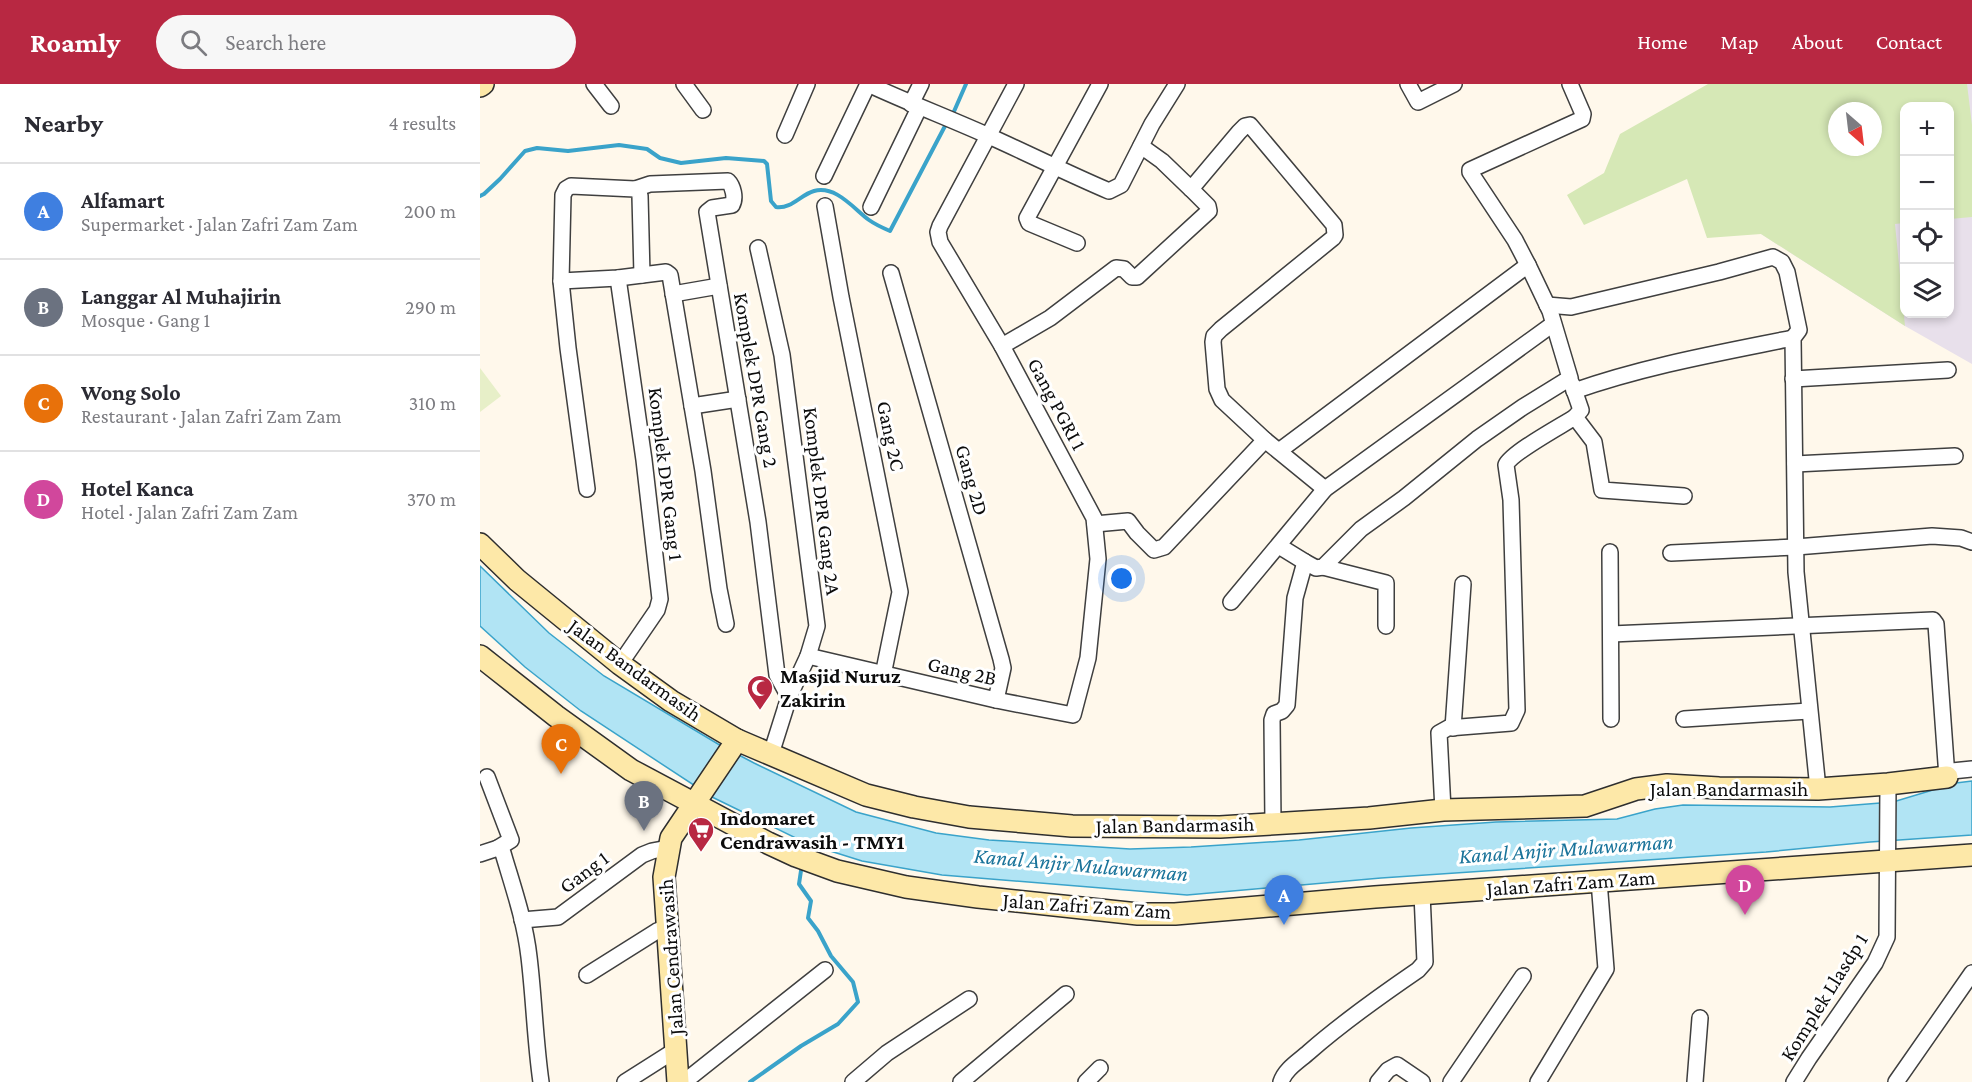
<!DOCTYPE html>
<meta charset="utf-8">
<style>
:root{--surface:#fff;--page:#f7f7f7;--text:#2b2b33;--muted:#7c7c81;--line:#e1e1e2;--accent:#b82842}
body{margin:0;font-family:"Crimson Pro",serif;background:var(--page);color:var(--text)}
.controls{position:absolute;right:18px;top:18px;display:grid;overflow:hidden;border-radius:12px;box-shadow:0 3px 9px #0003}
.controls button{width:54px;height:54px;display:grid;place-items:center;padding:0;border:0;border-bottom:2px solid var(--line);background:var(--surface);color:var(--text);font:30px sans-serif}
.compass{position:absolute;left:1348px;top:18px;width:54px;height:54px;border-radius:50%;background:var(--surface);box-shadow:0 3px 9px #0003;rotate:152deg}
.you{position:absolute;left:642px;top:495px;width:21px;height:21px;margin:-15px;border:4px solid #fff;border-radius:50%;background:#1a73e8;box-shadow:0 0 0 9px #1a73e833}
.badge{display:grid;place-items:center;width:39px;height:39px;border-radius:50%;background:var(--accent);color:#fff;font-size:20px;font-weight:700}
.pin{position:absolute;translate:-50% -50px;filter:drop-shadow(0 2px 3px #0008)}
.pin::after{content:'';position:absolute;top:32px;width:21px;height:18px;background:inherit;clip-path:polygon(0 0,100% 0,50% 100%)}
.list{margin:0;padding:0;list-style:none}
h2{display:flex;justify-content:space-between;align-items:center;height:78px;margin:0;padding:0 24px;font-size:26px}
h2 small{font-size:20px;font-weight:400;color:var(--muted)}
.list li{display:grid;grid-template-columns:39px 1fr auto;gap:18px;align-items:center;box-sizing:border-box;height:96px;padding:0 24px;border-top:2px solid var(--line)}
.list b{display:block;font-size:22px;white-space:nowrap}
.list p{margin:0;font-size:20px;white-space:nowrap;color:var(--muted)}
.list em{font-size:20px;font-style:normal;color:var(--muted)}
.icon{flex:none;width:33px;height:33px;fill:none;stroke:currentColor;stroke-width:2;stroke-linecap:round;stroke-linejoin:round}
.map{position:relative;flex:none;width:1492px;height:998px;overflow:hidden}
header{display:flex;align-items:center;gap:36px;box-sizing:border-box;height:84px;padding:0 30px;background:var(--accent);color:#fff}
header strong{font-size:28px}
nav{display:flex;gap:33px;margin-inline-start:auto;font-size:21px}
.search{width:420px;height:54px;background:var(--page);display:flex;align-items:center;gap:15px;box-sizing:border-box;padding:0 21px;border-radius:33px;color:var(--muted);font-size:22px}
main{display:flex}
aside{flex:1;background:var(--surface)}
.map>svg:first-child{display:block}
.industrial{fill:#e8e0eb}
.green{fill:#d6e8b6;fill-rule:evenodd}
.pitch{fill:#e7efc8}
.water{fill:#b1e4f4;stroke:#3aa3ca;stroke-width:1.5}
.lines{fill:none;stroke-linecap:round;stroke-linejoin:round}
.stream{stroke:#3aa3ca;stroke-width:4}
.street-casing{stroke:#3f3f3f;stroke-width:18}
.secondary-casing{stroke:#2e2e2e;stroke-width:24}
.street{stroke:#fff;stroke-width:15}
.secondary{stroke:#fde8a8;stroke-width:21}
.labels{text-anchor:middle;stroke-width:6;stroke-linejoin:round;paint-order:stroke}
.street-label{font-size:21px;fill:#0c0c0c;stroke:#fff}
.poi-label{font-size:21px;font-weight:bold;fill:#0c0c0c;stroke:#fff;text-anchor:start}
.water-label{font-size:22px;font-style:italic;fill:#19739a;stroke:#fff}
</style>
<header>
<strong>Roamly</strong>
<div class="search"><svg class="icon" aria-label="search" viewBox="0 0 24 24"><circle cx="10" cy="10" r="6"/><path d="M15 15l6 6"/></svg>Search here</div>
<nav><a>Home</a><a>Map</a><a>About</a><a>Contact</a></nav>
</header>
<main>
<aside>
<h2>Nearby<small>4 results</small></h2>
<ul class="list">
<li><span class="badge" style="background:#3f7fe0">A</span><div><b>Alfamart</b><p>Supermarket · Jalan Zafri Zam Zam</p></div><em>200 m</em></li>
<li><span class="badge" style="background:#6b7280">B</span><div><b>Langgar Al Muhajirin</b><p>Mosque · Gang 1</p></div><em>290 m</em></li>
<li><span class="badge" style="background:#e8710a">C</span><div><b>Wong Solo</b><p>Restaurant · Jalan Zafri Zam Zam</p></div><em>310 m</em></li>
<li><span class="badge" style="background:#d1479c">D</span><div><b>Hotel Kanca</b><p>Hotel · Jalan Zafri Zam Zam</p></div><em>370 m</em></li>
</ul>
</aside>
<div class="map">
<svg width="1492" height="998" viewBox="0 0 1492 998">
<rect width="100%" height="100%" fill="#fff8eb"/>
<!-- industrial -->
<polygon class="industrial" points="1381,0 1492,0 1492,280 1425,242 1281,150 1424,83 1424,230 1470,230 1470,22 1424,22"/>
<!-- green -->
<path class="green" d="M1228,0H1487L1492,41V133L1470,135V22H1424V139L1415,140L1425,242L1281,150L1227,154L1207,95L1104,141L1087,111L1124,89L1140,50ZM1357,27H1393V63H1357Z"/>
<!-- pitch -->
<polygon class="pitch" points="0,284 21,312 0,328"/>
<!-- water -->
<polygon class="water" points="0,482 69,549 124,592 238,660 274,679 376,728 456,749 509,756 650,765 711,763 819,756 931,744 1016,738 1137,735 1175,725 1203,721 1350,723 1413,718 1476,699 1492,697 1492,751 1390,758 1286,768 901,794 707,811 462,791 382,777 328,760 232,713 101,627 45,583 0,542"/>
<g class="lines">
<!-- stream -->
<g class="stream">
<polyline points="472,32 486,0"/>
<path d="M0,112L4,110L20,95L45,67L57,64L88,67L139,61L167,65L180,74L201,79L246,74L284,77L287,80L291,117L296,123C312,125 320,111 334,107C356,101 374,125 389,136C396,141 403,144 410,147L465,42"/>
<polyline points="270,998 321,962 358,940 378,918 373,898 351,872 338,847 328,834 331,817 319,800 322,780"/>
</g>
<!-- street casing -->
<g class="street-casing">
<g id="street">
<polyline points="114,0 131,22"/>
<polyline points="204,0 223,26"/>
<path d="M388,0C429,19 471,35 511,53C551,71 589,90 629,107L641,101L672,40L697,0"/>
<polyline points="928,0 938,18 974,0"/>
<polyline points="431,20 441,0"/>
<polyline points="305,51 327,0"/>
<polyline points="661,62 682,77 711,105 759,48 765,42 770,41 854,141 855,151 853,154 741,245 734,252 733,258 737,305 742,316 785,356 845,405"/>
<polyline points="344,92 388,0"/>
<path d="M155,105L170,100L248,97C253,102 256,114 252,121L232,124L227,128L278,438L297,591L309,613"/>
<polyline points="345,122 361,213 420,508 403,591"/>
<polyline points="391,123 439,24"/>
<polyline points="597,159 549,139 547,134 620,0"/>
<polyline points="278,164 302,271 337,542 328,572 309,613 291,670"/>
<polyline points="411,189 521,575 523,584 516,616"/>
<polyline points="138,194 164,376 180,515 177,526 140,580"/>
<polyline points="81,197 138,194 186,188 190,191 223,387 239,505 246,540"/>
<polyline points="193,210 239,202"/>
<polyline points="1067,221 1091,223 1239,188 1293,173 1302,178 1307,188 1319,246 1313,254 1316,488 1338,705"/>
<polyline points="522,262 570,234 636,184 644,185 652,193 657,193 729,127 728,122 711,105"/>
<polyline points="1313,295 1468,286"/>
<polyline points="1092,300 1101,326 1095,333 1114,358 1122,406 1204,412"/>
<path d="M1094,307C1165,282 1239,269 1313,254"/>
<polyline points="212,322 258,315"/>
<polyline points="799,367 1048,181"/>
<polyline points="1315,380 1475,372"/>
<polyline points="107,405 88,264 81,197 83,111 86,105 91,102 155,105 158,106 160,112 162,191"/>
<polyline points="615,440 648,437 657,449 674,466 684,463 785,356"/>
<polyline points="799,462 825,478"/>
<polyline points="1130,468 1131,635"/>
<polyline points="1191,469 1316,463 1452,452 1481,454 1492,458"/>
<polyline points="843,483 906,499 906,542"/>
<polyline points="751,518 845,405 1073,240"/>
<polyline points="1131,550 1453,536 1456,540 1467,693"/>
<polyline points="328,572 516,616 593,631 608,574 618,475 614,434 522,262 460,158 458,148 460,142 536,0"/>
<polyline points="1204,635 1329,627"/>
<polyline points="973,644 983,500"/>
<polyline points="7,693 31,756 18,764"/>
<polyline points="1467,693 1472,687 1492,685"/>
<path d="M963,726L959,649L968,644L1031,639L1037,626L1031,416L1026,381C1031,369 1081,342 1095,333"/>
<polyline points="793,739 792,636 794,630 802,627 807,621 815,514 825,478 836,484 843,483 881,445 924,414 997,355 1043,323 1090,294 1070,227 1048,181 1035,156 990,88 990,86 1102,35 1103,30 1090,0"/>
<path d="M0,770L18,764L23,769C33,803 45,837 49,873C54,914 55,956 61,998"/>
<polyline points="42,836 78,833 162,771 172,767 188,764"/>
<polyline points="107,891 177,847 187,843"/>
<polyline points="145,998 197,965"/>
<polyline points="204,998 345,886"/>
<polyline points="373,998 407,969 489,915"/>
<polyline points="481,998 586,910"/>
<polyline points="606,998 620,984"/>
<path d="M801,998C805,985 819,977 829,968C863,938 900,912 938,886L945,878L942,810"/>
<polyline points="898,998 908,986 917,981 942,998"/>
<polyline points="971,998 1043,892"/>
<polyline points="1058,998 1126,885 1119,797"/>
<polyline points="1215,998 1220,934"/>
<polyline points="1314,998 1329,974 1395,879 1407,853 1408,700"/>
<polyline points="1416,998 1492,889"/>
</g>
</g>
<!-- secondary casing -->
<g class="secondary-casing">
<g id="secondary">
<polyline points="0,2 3,0"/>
<polyline points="0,460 37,496 140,580 191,617 257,656 386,711 434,723 489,733 592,742 740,743 889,734 963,726 1105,722 1156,705 1187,701 1239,704 1338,705 1408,700 1467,693"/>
<polyline points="0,572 76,632 151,686 288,759 316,772 357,787 426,803 498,813 658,830 695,830 895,813 1492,771"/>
<polyline points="198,998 184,793 191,754 257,656"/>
</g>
</g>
<!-- street -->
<use href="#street" class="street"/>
<!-- secondary -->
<use href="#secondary" class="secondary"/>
</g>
<!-- icons -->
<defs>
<g id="mosque-pin" transform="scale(1.35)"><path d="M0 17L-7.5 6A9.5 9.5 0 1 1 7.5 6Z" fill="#b82842" stroke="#fff"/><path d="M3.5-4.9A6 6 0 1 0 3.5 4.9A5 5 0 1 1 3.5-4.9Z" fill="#fff"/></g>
<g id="supermarket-pin" transform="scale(1.35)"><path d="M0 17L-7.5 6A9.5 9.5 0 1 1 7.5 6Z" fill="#b82842" stroke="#fff"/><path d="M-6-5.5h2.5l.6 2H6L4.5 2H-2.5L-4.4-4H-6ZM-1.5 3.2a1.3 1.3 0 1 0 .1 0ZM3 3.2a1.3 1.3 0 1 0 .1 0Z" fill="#fff"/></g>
</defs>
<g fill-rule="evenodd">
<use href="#mosque-pin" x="280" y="604"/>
<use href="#supermarket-pin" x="221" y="746"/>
</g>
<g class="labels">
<!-- street labels -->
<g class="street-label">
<text transform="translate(276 296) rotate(80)" y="7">Komplek DPR Gang 2</text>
<text transform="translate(577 320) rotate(62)" y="7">Gang PGRI 1</text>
<text transform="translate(411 352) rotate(78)" y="7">Gang 2C</text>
<text transform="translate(186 390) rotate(83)" y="7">Komplek DPR Gang 1</text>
<text transform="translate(492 396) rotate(74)" y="7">Gang 2D</text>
<text transform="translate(342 417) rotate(83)" y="7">Komplek DPR Gang 2A</text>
<text transform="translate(155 586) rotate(36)" y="7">Jalan Bandarmasih</text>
<text transform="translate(482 587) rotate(13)" y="7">Gang 2B</text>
<text x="1249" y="712">Jalan Bandarmasih</text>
<text transform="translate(695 741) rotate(-1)" y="7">Jalan Bandarmasih</text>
<text transform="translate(104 788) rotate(-37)" y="7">Gang 1</text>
<text transform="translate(1091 799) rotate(-4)" y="7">Jalan Zafri Zam Zam</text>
<text transform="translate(607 822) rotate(4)" y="7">Jalan Zafri Zam Zam</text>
<text transform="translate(191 873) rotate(-94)" y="7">Jalan Cendrawasih</text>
<text transform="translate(1344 913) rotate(-58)" y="7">Komplek Llasdp 1</text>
</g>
<!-- poi labels -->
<g class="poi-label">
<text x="300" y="599">Masjid Nuruz<tspan x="300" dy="24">Zakirin</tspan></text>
<text x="240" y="741">Indomaret<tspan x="240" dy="24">Cendrawasih - TMY1</tspan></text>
</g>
<!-- water labels -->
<g class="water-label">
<text transform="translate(1086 764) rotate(-4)" y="8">Kanal Anjir Mulawarman</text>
<text transform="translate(601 780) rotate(5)" y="8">Kanal Anjir Mulawarman</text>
</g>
</g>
</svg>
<div class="controls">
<button>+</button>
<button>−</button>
<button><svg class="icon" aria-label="locate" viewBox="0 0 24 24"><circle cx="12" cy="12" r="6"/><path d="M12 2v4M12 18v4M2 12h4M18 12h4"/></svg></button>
<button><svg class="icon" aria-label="layers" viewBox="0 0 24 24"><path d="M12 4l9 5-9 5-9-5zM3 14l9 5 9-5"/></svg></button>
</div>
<svg class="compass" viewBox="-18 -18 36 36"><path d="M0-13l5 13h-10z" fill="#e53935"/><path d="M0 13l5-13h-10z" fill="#7c7c81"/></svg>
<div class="you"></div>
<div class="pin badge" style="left:804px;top:841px;background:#3f7fe0">A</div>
<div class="pin badge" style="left:164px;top:747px;background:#6b7280">B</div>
<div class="pin badge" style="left:81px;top:690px;background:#e8710a">C</div>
<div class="pin badge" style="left:1265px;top:831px;background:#d1479c">D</div>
</div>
</main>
